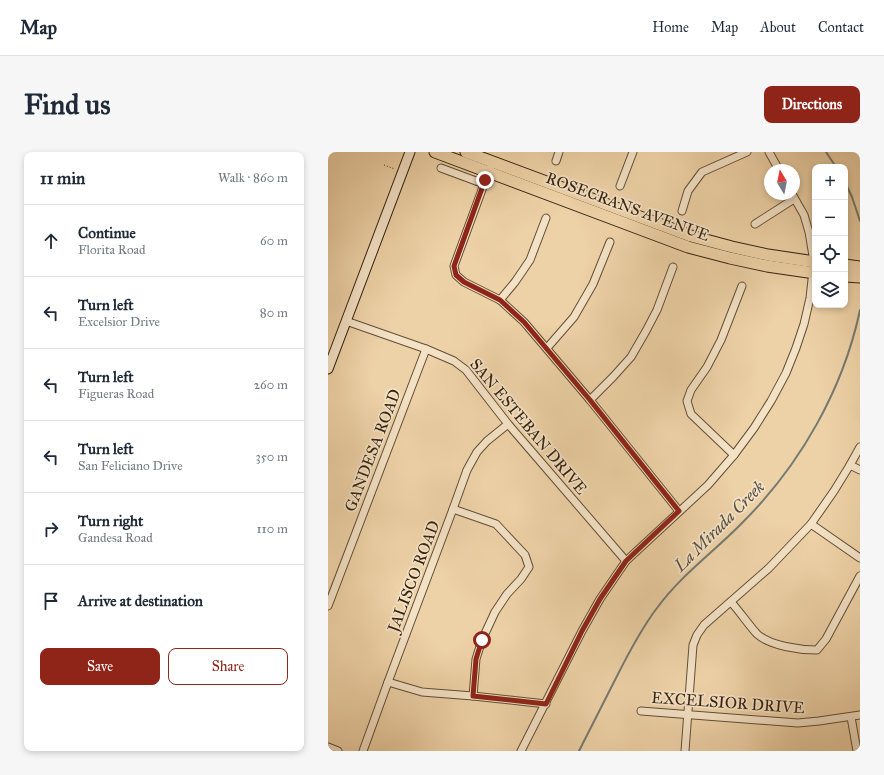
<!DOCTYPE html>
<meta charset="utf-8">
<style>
:root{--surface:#fff;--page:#f6f6f7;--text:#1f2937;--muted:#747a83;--line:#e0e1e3;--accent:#8f2418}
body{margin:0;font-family:"IM FELL Great Primer",serif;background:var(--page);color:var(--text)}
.controls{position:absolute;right:12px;top:12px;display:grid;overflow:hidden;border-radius:8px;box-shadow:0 2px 6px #0003}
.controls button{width:36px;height:36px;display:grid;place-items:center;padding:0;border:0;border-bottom:1px solid var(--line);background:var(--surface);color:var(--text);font:20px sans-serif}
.compass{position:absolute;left:436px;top:12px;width:36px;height:36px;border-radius:50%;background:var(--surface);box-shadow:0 2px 6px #0003;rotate:350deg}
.stop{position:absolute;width:12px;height:12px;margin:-9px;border:3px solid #8f2418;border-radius:50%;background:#fff}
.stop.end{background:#8f2418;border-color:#fff;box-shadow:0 1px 4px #0008}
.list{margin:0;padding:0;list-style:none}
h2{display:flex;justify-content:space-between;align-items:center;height:52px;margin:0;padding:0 16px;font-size:17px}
h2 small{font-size:13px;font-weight:400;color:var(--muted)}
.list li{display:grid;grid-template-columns:26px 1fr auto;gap:12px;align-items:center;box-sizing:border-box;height:72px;padding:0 16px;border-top:1px solid var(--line)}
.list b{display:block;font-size:15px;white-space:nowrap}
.list p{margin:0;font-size:13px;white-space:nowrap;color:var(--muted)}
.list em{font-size:13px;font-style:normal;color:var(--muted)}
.actions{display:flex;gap:8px;padding:12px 16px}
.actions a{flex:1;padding:9px 0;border:1px solid var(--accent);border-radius:8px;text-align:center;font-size:14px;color:var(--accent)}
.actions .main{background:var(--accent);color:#fff}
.icon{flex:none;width:22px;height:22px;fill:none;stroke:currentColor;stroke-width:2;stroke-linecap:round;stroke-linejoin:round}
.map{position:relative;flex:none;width:532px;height:599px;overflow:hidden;border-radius:8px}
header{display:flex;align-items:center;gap:24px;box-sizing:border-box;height:56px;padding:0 20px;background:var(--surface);border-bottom:1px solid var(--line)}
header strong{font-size:19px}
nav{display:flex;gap:22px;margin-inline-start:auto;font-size:14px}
.intro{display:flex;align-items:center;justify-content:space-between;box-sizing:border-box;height:96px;padding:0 24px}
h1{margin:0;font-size:28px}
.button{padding:10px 18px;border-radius:8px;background:var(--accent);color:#fff;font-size:14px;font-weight:700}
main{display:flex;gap:24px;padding:0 24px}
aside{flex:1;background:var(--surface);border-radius:8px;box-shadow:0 2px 6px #0003}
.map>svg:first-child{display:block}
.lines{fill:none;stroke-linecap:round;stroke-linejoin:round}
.stream{stroke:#747a72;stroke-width:2}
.street-casing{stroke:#624e36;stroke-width:9}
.secondary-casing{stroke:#342210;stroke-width:11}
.primary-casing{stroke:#342210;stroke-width:13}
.path{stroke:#342210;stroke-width:1;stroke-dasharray:1 2;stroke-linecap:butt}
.street{stroke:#f4e2c6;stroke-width:7}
.secondary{stroke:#f4e2c6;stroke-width:9}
.primary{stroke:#eed2a7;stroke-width:11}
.route{stroke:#8f2418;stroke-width:5}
.labels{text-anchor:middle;stroke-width:3.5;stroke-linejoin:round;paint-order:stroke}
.street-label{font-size:16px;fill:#342210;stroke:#f4e2c6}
.water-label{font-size:17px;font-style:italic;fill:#544e41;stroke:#f4e2c6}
</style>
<header>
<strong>Map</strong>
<nav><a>Home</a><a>Map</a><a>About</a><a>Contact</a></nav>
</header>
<div class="intro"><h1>Find us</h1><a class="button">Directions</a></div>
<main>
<aside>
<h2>11 min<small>Walk · 860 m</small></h2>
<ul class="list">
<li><svg class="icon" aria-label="ahead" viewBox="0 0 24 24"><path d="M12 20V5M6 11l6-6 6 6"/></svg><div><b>Continue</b><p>Florita Road</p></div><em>60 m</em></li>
<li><svg class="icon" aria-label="left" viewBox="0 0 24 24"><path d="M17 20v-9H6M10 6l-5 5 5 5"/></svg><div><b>Turn left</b><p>Excelsior Drive</p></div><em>80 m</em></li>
<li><svg class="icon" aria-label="left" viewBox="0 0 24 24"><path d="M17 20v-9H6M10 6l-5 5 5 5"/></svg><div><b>Turn left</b><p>Figueras Road</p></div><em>260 m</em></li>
<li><svg class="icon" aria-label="left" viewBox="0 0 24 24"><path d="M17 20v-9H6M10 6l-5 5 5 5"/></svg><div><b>Turn left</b><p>San Feliciano Drive</p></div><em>350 m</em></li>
<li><svg class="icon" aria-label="right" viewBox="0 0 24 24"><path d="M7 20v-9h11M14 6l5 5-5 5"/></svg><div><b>Turn right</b><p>Gandesa Road</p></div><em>110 m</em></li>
<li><svg class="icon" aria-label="arrive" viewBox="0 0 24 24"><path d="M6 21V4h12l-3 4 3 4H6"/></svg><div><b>Arrive at destination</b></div></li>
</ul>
<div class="actions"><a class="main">Save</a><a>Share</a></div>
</aside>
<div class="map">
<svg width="532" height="599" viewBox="0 0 532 599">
<rect width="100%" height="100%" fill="#eed2a7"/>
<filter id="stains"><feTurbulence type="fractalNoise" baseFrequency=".005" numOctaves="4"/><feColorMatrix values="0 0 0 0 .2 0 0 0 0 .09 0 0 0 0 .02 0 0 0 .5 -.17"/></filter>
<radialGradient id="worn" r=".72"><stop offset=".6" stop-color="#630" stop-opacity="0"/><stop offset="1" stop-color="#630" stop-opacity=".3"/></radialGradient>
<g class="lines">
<!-- stream -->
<g class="stream">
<polyline points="498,0 508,15"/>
<polyline points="517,30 524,45 532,69"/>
<path d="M251,599C263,575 276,550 288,526C300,502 313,477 329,456C353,423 387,399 415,370C472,313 515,238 532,158"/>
</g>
<!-- street casing -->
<g class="street-casing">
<g id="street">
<polyline points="441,0 451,18"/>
<polyline points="228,9 231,0"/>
<polyline points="113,16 156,32"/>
<polyline points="162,16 126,114 128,123 136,130 172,148 196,170 262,248 351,359"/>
<polyline points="292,34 305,0"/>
<polyline points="354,59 360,39 374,20 419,0"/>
<polyline points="427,72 466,47"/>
<polyline points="172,148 187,130 202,108 218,66"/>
<polyline points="18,169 98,197 126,209 138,218 180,272 298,409"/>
<polyline points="219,196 246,165 265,132 282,90"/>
<polyline points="262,248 285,225 303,205 318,179 329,158 345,115"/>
<polyline points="406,303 363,262 359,249 363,238 379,215 393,188 414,134"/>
<polyline points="522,313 532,318"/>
<polyline points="125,357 168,372 197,403 201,415 193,427 179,442 167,460 154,488 148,507 145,544"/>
<polyline points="483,372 532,406"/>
<path d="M403,450C412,460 420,472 429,482C442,494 472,498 489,498L498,487L532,424"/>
<polyline points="0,454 98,197"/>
<polyline points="60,530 94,540 145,544 218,552"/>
<polyline points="313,559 470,571 491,569 532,563"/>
<polyline points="523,565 529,599"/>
<polyline points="0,595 10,599"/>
<polyline points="35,599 60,530 125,357 139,318 149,300 159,289 180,272"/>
<polyline points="193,599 254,479 272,447 298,409 380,333 406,303 426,276 443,249 458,221 468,196 476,172 482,146 486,110 481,80 476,63 464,42"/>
<polyline points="357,599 365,493 369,483 376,473 441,416 483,372 506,339 522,313 532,295"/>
</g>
</g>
<!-- secondary casing -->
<g class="secondary-casing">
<polyline id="secondary" points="0,217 82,0"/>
</g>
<!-- primary casing -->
<g class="primary-casing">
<g id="primary">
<polyline points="107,0 360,95 402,106 439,114 487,121"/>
<polyline points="138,0 363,84 404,95 440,103 487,110"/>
<polyline points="517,113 532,115"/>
<polyline points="517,124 532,125"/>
</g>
</g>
<!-- path -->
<polyline class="path" points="56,13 67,17"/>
<!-- street -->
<use href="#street" class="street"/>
<!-- secondary -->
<use href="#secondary" class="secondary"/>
<!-- primary -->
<use href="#primary" class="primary"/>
</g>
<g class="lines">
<!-- route -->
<polyline class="route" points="154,488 148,507 145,544 218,552 254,479 272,447 298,409 351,359 262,248 196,170 172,148 136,130 128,123 126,114 157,28"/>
</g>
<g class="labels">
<!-- street labels -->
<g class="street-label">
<text transform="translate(300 54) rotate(20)" y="6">ROSECRANS AVENUE</text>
<text transform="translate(201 274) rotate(50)" y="6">SAN ESTEBAN DRIVE</text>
<text transform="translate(44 298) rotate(-69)" y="6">GANDESA ROAD</text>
<text transform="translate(85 424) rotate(-69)" y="6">JALISCO ROAD</text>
<text transform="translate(400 550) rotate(4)" y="6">EXCELSIOR DRIVE</text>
</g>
<!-- water labels -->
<g class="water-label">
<text transform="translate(391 374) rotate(-45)" y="6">La Mirada Creek</text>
</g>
</g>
<rect width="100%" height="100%" filter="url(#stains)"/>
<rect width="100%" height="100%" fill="url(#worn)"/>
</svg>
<div class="controls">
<button>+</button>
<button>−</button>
<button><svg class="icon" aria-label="locate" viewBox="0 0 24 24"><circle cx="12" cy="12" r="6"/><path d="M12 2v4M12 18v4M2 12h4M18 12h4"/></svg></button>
<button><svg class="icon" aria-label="layers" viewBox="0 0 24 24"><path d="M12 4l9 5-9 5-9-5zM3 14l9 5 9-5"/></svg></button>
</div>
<svg class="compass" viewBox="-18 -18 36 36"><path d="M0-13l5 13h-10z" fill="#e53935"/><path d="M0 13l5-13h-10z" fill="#747a83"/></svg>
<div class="stop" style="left:154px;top:488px"></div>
<div class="stop end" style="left:157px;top:28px"></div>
</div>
</main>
